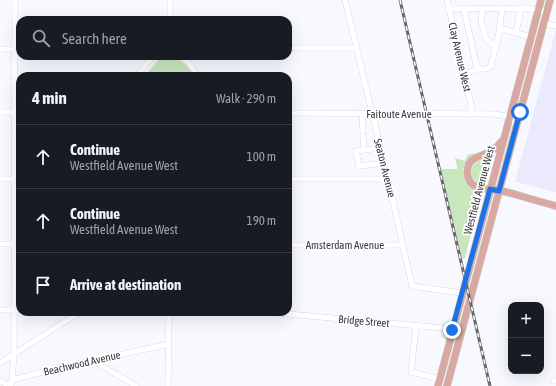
<!DOCTYPE html>
<meta charset="utf-8">
<style>
:root{--surface:#171b24;--page:#20242c;--text:#f1f3f6;--muted:#9ea1a6;--line:#363941}
body{margin:0;font-family:"Asap Condensed",sans-serif;background:var(--page);color:var(--text)}
.controls{position:absolute;right:12px;bottom:12px;display:grid;overflow:hidden;border-radius:8px;box-shadow:0 4px 16px #0002}
.controls button{width:36px;height:36px;display:grid;place-items:center;padding:0;border:0;border-bottom:1px solid var(--line);background:var(--surface);color:var(--text);font:20px sans-serif}
.stop{position:absolute;width:12px;height:12px;margin:-9px;border:3px solid #1a73e8;border-radius:50%;background:#fff}
.stop.end{background:#1a73e8;border-color:#fff;box-shadow:0 1px 4px #0008}
.list{margin:0;padding:0;list-style:none}
h2{display:flex;justify-content:space-between;align-items:center;height:52px;margin:0;padding:0 16px;font-size:17px}
h2 small{font-size:13px;font-weight:400;color:var(--muted)}
.list li{display:grid;grid-template-columns:26px 1fr auto;gap:12px;align-items:center;box-sizing:border-box;height:64px;padding:0 16px;border-top:1px solid var(--line)}
.list b{display:block;font-size:15px;white-space:nowrap}
.list p{margin:0;font-size:13px;white-space:nowrap;color:var(--muted)}
.list em{font-size:13px;font-style:normal;color:var(--muted)}
.icon{flex:none;width:22px;height:22px;fill:none;stroke:currentColor;stroke-width:2;stroke-linecap:round;stroke-linejoin:round}
.map{position:relative;flex:none;width:556px;height:386px;overflow:hidden}
.search{position:absolute;background:var(--surface);box-shadow:0 4px 16px #0002;left:16px;top:16px;width:276px;height:44px;display:flex;align-items:center;gap:10px;box-sizing:border-box;padding:0 14px;border-radius:12px;color:var(--muted);font-size:15px}
.panel{position:absolute;background:var(--surface);box-shadow:0 4px 16px #0002;left:16px;top:72px;width:276px;height:244px;border-radius:12px}
.map>svg:first-child{display:block}
.built{fill:#eaeafc}
.green{fill:#c8e7bd}
.lines{fill:none;stroke-linecap:round;stroke-linejoin:round}
.minor-casing{stroke:#c6c7d1;stroke-width:6}
.major-casing{stroke:#d7d7d8;stroke-width:8}
.minor{stroke:#fff;stroke-width:5.5}
.major{stroke:#d7a9a1;stroke-width:7}
.rail-casing{stroke:#67676c;stroke-width:3}
.rail{stroke:#fff;stroke-width:1.5;stroke-dasharray:4.5;stroke-linecap:butt}
.route{stroke:#1a73e8;stroke-width:5}
.labels{text-anchor:middle;stroke-width:3.5;stroke-linejoin:round;paint-order:stroke}
.street-label{font-size:11px;fill:#38383c;stroke:#fff}
</style>
<div class="map">
<svg width="556" height="386" viewBox="0 0 556 386">
<rect width="100%" height="100%" fill="#f8f8ff"/>
<!-- built -->
<polygon class="built" points="556,29 556,192 515,182"/>
<!-- green -->
<g class="green">
<path d="M163,56C177,56 187,63 194,76H145L158,60Z"/>
<path d="M475,153C456,166 461,187 482,193L473,231L472,230L465,258L462,259L441,169H457V167L455,158L465,161L467,155Z"/>
<path d="M493,156L486,185L485,186L477,183L472,177C469,162 481,160 493,156Z"/>
</g>
<g class="lines">
<!-- minor casing -->
<g class="minor-casing">
<g id="minor">
<polyline points="170,0 170,20"/>
<polyline points="345,0 388,179 412,286 462,293"/>
<polyline points="447,0 471,105 471,114"/>
<polyline points="483,8 481,21 486,39 495,46"/>
<polyline points="521,8 516,33 531,37"/>
<polyline points="449,9 526,8 547,12"/>
<polyline points="464,9 476,64 479,69 486,69 491,66 499,33 502,8"/>
<polyline points="544,23 556,26"/>
<polyline points="499,28 516,33"/>
<polyline points="288,48 356,48"/>
<polyline points="0,49 20,49"/>
<polyline points="182,56 189,63 198,76"/>
<polyline points="463,74 479,69"/>
<polyline points="137,76 147,63 155,56"/>
<polyline points="0,112 20,112"/>
<polyline points="288,113 495,114 511,117 516,126"/>
<polyline points="362,114 363,131"/>
<polyline points="363,136 364,150"/>
<polyline points="380,148 356,151 359,166 384,163"/>
<polyline points="0,179 20,179"/>
<polyline points="288,179 388,179"/>
<polyline points="0,244 20,244"/>
<polyline points="288,245 402,245"/>
<polyline points="0,310 20,310"/>
<polyline points="266,312 443,328 462,332"/>
<polyline points="416,326 411,372 440,379"/>
<polyline points="92,360 136,386"/>
<polyline points="0,363 80,312"/>
<polyline points="12,380 14,354 15,0"/>
<polyline points="0,381 11,386"/>
<polyline points="554,381 556,381"/>
<polyline points="10,386 12,380 54,369 169,344"/>
<polyline points="168,386 169,312"/>
</g>
</g>
<!-- major casing -->
<g class="major-casing">
<g id="major">
<path d="M501,142C491,157 475,153 469,164C466,171 467,179 472,184C479,190 491,189 499,190C518,195 537,201 556,206"/>
<polyline points="438,386 541,0"/>
<polyline points="447,386 550,0"/>
</g>
</g>
<!-- minor -->
<use href="#minor" class="minor"/>
<!-- major -->
<use href="#major" class="major"/>
<!-- rail casing -->
<g class="rail-casing">
<polyline id="rail" points="400,0 490,386"/>
</g>
<!-- rail -->
<use href="#rail" class="rail"/>
</g>
<g class="lines">
<!-- route -->
<polyline class="route" points="452,330 490,189 499,191 520,112"/>
</g>
<g class="labels">
<!-- street labels -->
<g class="street-label">
<text transform="translate(460 57) rotate(77)" y="4">Clay Avenue West</text>
<text x="399" y="118">Faitoute Avenue</text>
<text transform="translate(385 168) rotate(76)" y="4">Seaton Avenue</text>
<text transform="translate(479 190) rotate(-75)" y="4">Westfield Avenue West</text>
<text x="345" y="249">Amsterdam Avenue</text>
<text transform="translate(364 321) rotate(5)" y="4">Bridge Street</text>
<text transform="translate(82 363) rotate(-13)" y="4">Beachwood Avenue</text>
</g>
</g>
</svg>
<div class="controls">
<button>+</button>
<button>−</button>
</div>
<div class="stop" style="left:520px;top:112px"></div>
<div class="stop end" style="left:452px;top:330px"></div>
<div class="search"><svg class="icon" aria-label="search" viewBox="0 0 24 24"><circle cx="10" cy="10" r="6"/><path d="M15 15l6 6"/></svg>Search here</div>
<section class="panel">
<h2>4 min<small>Walk · 290 m</small></h2>
<ul class="list">
<li><svg class="icon" aria-label="ahead" viewBox="0 0 24 24"><path d="M12 20V5M6 11l6-6 6 6"/></svg><div><b>Continue</b><p>Westfield Avenue West</p></div><em>100 m</em></li>
<li><svg class="icon" aria-label="ahead" viewBox="0 0 24 24"><path d="M12 20V5M6 11l6-6 6 6"/></svg><div><b>Continue</b><p>Westfield Avenue West</p></div><em>190 m</em></li>
<li><svg class="icon" aria-label="arrive" viewBox="0 0 24 24"><path d="M6 21V4h12l-3 4 3 4H6"/></svg><div><b>Arrive at destination</b></div></li>
</ul>
</section>
</div>
